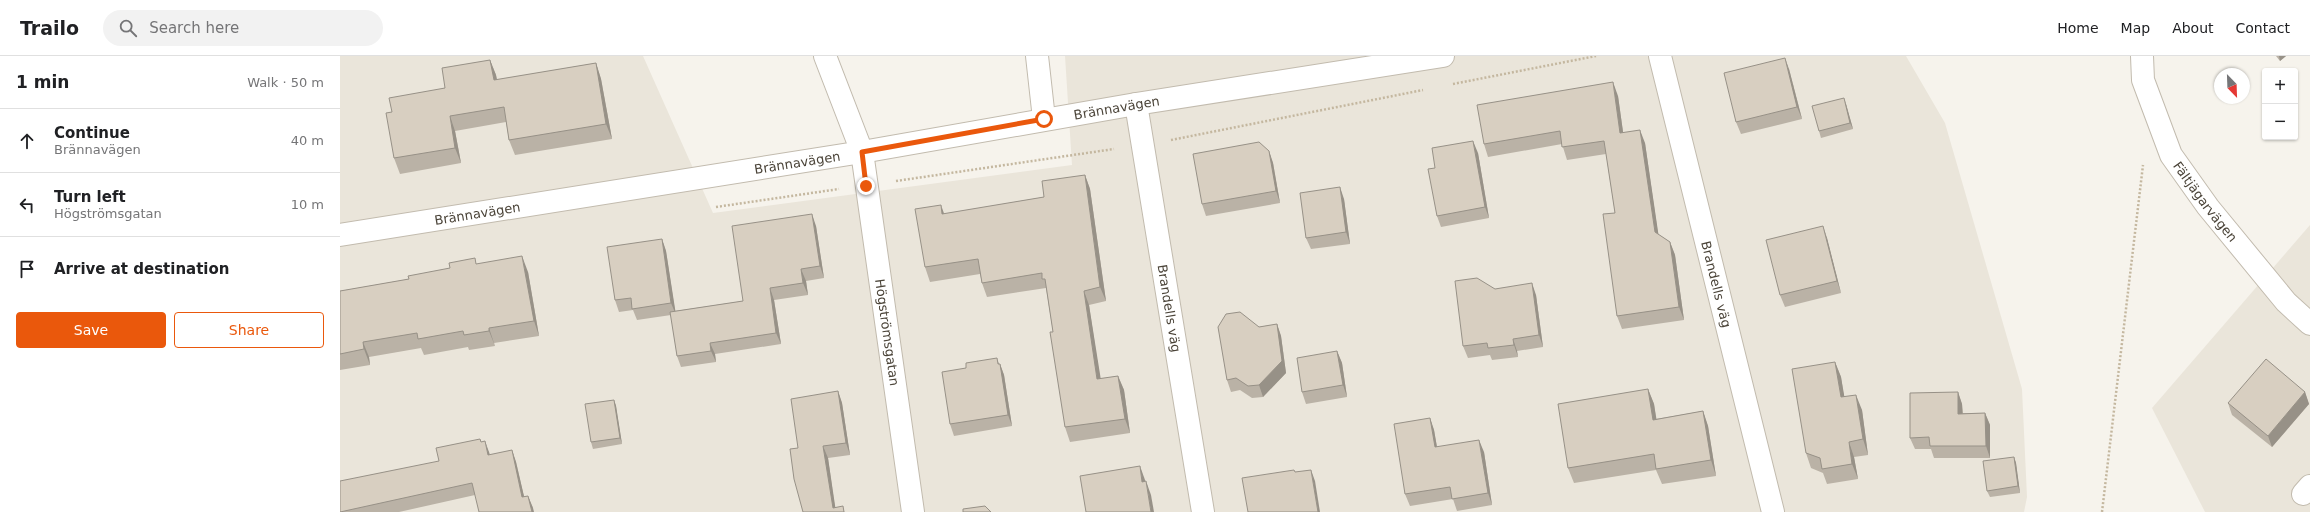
<!DOCTYPE html>
<meta charset="utf-8">
<style>
:root{--surface:#fff;--page:#f2f2f2;--text:#202124;--muted:#757577;--line:#e0e0e0;--accent:#ea580c}
body{margin:0;font-family:"DejaVu Sans",sans-serif;background:var(--page);color:var(--text)}
.controls{position:absolute;right:12px;top:12px;display:grid;overflow:hidden;border-radius:4px;box-shadow:0 1px 3px #0004}
.controls button{width:36px;height:36px;display:grid;place-items:center;padding:0;border:0;border-bottom:1px solid var(--line);background:var(--surface);color:var(--text);font:20px sans-serif}
.compass{position:absolute;left:1874px;top:12px;width:36px;height:36px;border-radius:50%;background:var(--surface);box-shadow:0 1px 3px #0004;rotate:157deg}
.stop{position:absolute;width:12px;height:12px;margin:-9px;border:3px solid #ea580c;border-radius:50%;background:#fff}
.stop.end{background:#ea580c;border-color:#fff;box-shadow:0 1px 4px #0008}
.list{margin:0;padding:0;list-style:none}
h2{display:flex;justify-content:space-between;align-items:center;height:52px;margin:0;padding:0 16px;font-size:17px}
h2 small{font-size:13px;font-weight:400;color:var(--muted)}
.list li{display:grid;grid-template-columns:26px 1fr auto;gap:12px;align-items:center;box-sizing:border-box;height:64px;padding:0 16px;border-top:1px solid var(--line)}
.list b{display:block;font-size:15px;white-space:nowrap}
.list p{margin:0;font-size:13px;white-space:nowrap;color:var(--muted)}
.list em{font-size:13px;font-style:normal;color:var(--muted)}
.actions{display:flex;gap:8px;padding:12px 16px}
.actions a{flex:1;padding:9px 0;border:1px solid var(--accent);border-radius:4px;text-align:center;font-size:14px;color:var(--accent)}
.actions .main{background:var(--accent);color:#fff}
.icon{flex:none;width:22px;height:22px;fill:none;stroke:currentColor;stroke-width:2;stroke-linecap:round;stroke-linejoin:round}
.map{position:relative;flex:none;width:1970px;height:456px;overflow:hidden}
header{display:flex;align-items:center;gap:24px;box-sizing:border-box;height:56px;padding:0 20px;background:var(--surface);border-bottom:1px solid var(--line)}
header strong{font-size:19px}
nav{display:flex;gap:22px;margin-inline-start:auto;font-size:14px}
.search{width:280px;height:36px;background:var(--page);display:flex;align-items:center;gap:10px;box-sizing:border-box;padding:0 14px;border-radius:22px;color:var(--muted);font-size:15px}
main{display:flex}
aside{flex:1;background:var(--surface)}
.map>svg:first-child{display:block}
.residential{fill:#eae5da}
.lines{fill:none;stroke-linecap:round;stroke-linejoin:round}
.minor-casing{stroke:#c2bbae;stroke-width:24}
.path{stroke:#c4b79f;stroke-width:2.5;stroke-dasharray:2 2;stroke-linecap:butt}
.minor{stroke:#fff;stroke-width:22}
.wall{fill:#bab2a6}
.shaded-wall{fill:#979187}
.building{fill:#d8cfc1;stroke:#979187}
.route{stroke:#ea580c;stroke-width:5}
.labels{text-anchor:middle;stroke-width:3.5;stroke-linejoin:round;paint-order:stroke}
.street-label{font-size:13px;fill:#4b4439;stroke:#fff}
</style>
<header>
<strong>Trailo</strong>
<div class="search"><svg class="icon" aria-label="search" viewBox="0 0 24 24"><circle cx="10" cy="10" r="6"/><path d="M15 15l6 6"/></svg>Search here</div>
<nav><a>Home</a><a>Map</a><a>About</a><a>Contact</a></nav>
</header>
<main>
<aside>
<h2>1 min<small>Walk · 50 m</small></h2>
<ul class="list">
<li><svg class="icon" aria-label="ahead" viewBox="0 0 24 24"><path d="M12 20V5M6 11l6-6 6 6"/></svg><div><b>Continue</b><p>Brännavägen</p></div><em>40 m</em></li>
<li><svg class="icon" aria-label="left" viewBox="0 0 24 24"><path d="M17 20v-9H6M10 6l-5 5 5 5"/></svg><div><b>Turn left</b><p>Högströmsgatan</p></div><em>10 m</em></li>
<li><svg class="icon" aria-label="arrive" viewBox="0 0 24 24"><path d="M6 21V4h12l-3 4 3 4H6"/></svg><div><b>Arrive at destination</b></div></li>
</ul>
<div class="actions"><a class="main">Save</a><a>Share</a></div>
</aside>
<div class="map">
<svg width="1970" height="456" viewBox="0 0 1970 456">
<rect width="100%" height="100%" fill="#f6f3ec"/>
<!-- residential -->
<g class="residential">
<polygon points="0,0 303,0 373,157 732,109 725,0 1566,0 1605,67 1682,333 1687,441 1684,456 0,456"/>
<polygon points="1970,169 1970,456 1865,456 1812,352"/>
</g>
<g class="lines">
<!-- minor casing -->
<g class="minor-casing">
<g id="minor">
<path id="s1" d="M485,0L522,96L573,456"/>
<polyline points="697,0 704,63"/>
<path id="s2" d="M1320,0L1433,456"/>
<path id="s3" d="M1802,0L1803,24L1831,99L1868,151L1946,246L1970,268"/>
<path id="s4" d="M796,48L863,456"/>
<path id="s5" d="M0,179L522,96L796,48L1103,0"/>
<polyline points="1963,438 1970,430"/>
</g>
</g>
<!-- path -->
<g class="path">
<polyline points="1113,28 1256,0"/>
<polyline points="831,84 1083,34"/>
<polyline points="556,125 774,93"/>
<polyline points="376,151 499,133"/>
<polyline points="1762,456 1803,109"/>
</g>
<!-- minor -->
<use href="#minor" class="minor"/>
</g>
<!-- wall -->
<g class="wall">
<polygon points="1936,0 1946,0 1940,5"/>
<polygon points="150,4 156,19 157,24 256,7 261,23 272,83 175,99 169,84 166,66 115,75 121,107 60,118 54,102 52,56 105,32"/>
<polygon points="1449,13 1462,63 1401,78 1396,66"/>
<polygon points="1278,40 1283,76 1305,87 1318,178 1330,186 1335,199 1344,264 1282,273 1277,260 1275,157 1266,98 1227,104 1222,88 1148,101 1144,88"/>
<polygon points="1506,48 1513,73 1481,82 1479,75"/>
<polygon points="929,95 933,107 940,147 866,160 862,148"/>
<polygon points="1138,97 1149,162 1101,171 1097,160 1095,112"/>
<polygon points="745,119 750,133 766,245 749,249 760,323 778,320 784,334 790,377 730,386 725,371 713,276 706,232 647,241 642,227 640,218 590,226 585,211 604,158 704,141"/>
<polygon points="1004,143 1010,188 971,193 966,182"/>
<polygon points="476,170 484,222 466,225 468,239 434,244 441,288 375,298 376,306 341,311 337,300 331,259 297,264 293,254 279,256 275,244 322,183 326,195 335,255 403,245"/>
<polygon points="1487,182 1501,237 1445,251 1440,239"/>
<polygon points="138,208 188,216 199,280 154,287 155,290 129,294 128,291 84,299 81,292 29,301 30,309 0,314 0,235 69,223"/>
<polygon points="1155,233 1196,239 1203,291 1177,295 1178,301 1152,304 1150,299 1128,302 1123,290"/>
<polygon points="937,268 941,280 946,317 923,341 912,342 900,334 891,336 887,324 919,271"/>
<polygon points="997,295 1002,307 1007,341 966,348 962,336"/>
<polygon points="1495,306 1501,321 1504,341 1522,354 1528,399 1514,401 1518,423 1487,428 1483,417 1471,412 1466,397"/>
<polygon points="659,308 660,308 664,319 672,370 614,380 610,368"/>
<polygon points="1308,333 1314,348 1316,363 1363,355 1368,370 1376,420 1322,428 1316,414 1234,427 1228,412"/>
<polygon points="498,335 502,347 510,399 488,402 495,452 505,456 463,456 458,392"/>
<polygon points="1618,336 1622,348 1623,357 1645,357 1650,369 1650,402 1594,402 1591,393 1575,393 1570,382"/>
<polygon points="1965,336 1969,348 1932,391 1892,359 1888,347"/>
<polygon points="274,344 276,350 282,388 253,393 251,386"/>
<polygon points="1090,362 1094,374 1097,391 1144,396 1152,449 1117,455 1113,443 1070,450 1065,438"/>
<polygon points="140,383 141,386 149,396 150,399 172,394 176,406 184,441 188,440 193,452 135,439 59,456 0,456 99,405"/>
<polygon points="1674,401 1676,407 1680,437 1650,441 1647,435"/>
</g>
<!-- shaded-wall -->
<g class="shaded-wall">
<polygon points="1939,0 1946,0 1940,5"/>
<polygon points="1445,2 1449,13 1462,63 1457,51"/>
<polygon points="150,4 156,19 160,40 154,24"/>
<polygon points="256,7 261,23 272,83 266,68"/>
<polygon points="1273,26 1278,40 1285,90 1280,77"/>
<polygon points="1504,42 1506,48 1513,73 1510,67"/>
<polygon points="110,60 115,75 121,107 115,92"/>
<polygon points="1300,74 1305,87 1320,189 1315,176"/>
<polygon points="1133,85 1138,97 1149,162 1145,151"/>
<polygon points="929,95 933,107 940,147 936,135"/>
<polygon points="745,119 750,133 766,245 760,231"/>
<polygon points="1000,131 1004,143 1010,188 1006,176"/>
<polygon points="601,149 606,163 602,158"/>
<polygon points="472,158 476,170 484,222 480,210"/>
<polygon points="1483,170 1487,182 1501,237 1497,225"/>
<polygon points="322,183 326,195 336,259 331,247"/>
<polygon points="1330,186 1335,199 1344,264 1339,251"/>
<polygon points="182,200 188,216 199,280 194,265"/>
<polygon points="461,213 466,225 468,239 463,227"/>
<polygon points="1192,227 1196,239 1203,291 1199,279"/>
<polygon points="430,232 434,244 441,288 436,277"/>
<polygon points="744,235 749,249 763,337 757,323"/>
<polygon points="937,268 941,280 946,317 923,341 919,329"/>
<polygon points="149,272 155,290 149,275"/>
<polygon points="1173,283 1177,295 1178,301 1174,289"/>
<polygon points="23,286 29,301 30,309 24,293"/>
<polygon points="370,287 375,298 376,306 371,295"/>
<polygon points="997,295 1002,307 1007,341 1003,329"/>
<polygon points="657,302 660,312 660,308 664,319 672,370 668,359"/>
<polygon points="1495,306 1501,321 1507,356 1501,341"/>
<polygon points="778,320 784,334 790,377 785,363"/>
<polygon points="1308,333 1314,348 1319,379 1313,364"/>
<polygon points="498,335 502,347 510,399 506,387"/>
<polygon points="1618,336 1622,348 1623,369 1618,358"/>
<polygon points="1965,336 1969,348 1932,391 1928,380"/>
<polygon points="1516,339 1522,354 1528,399 1523,383"/>
<polygon points="274,344 276,350 282,388 280,382"/>
<polygon points="1363,355 1368,370 1376,420 1371,404"/>
<polygon points="1645,357 1650,369 1650,402 1646,390"/>
<polygon points="1090,362 1094,374 1099,403 1095,391"/>
<polygon points="1139,384 1144,396 1152,449 1148,437"/>
<polygon points="145,385 149,396 152,411 148,399"/>
<polygon points="1509,386 1514,401 1518,423 1512,408"/>
<polygon points="483,390 488,402 496,456 493,452"/>
<polygon points="172,394 176,406 187,453 182,441"/>
<polygon points="1674,401 1676,407 1680,437 1678,430"/>
<polygon points="800,410 805,424 807,439 802,426"/>
<polygon points="971,414 975,425 980,456 978,456"/>
<polygon points="806,425 811,439 814,456 811,456"/>
<polygon points="188,440 193,452 194,456 192,456"/>
</g>
<!-- building -->
<g class="building">
<polygon points="1445,2 1457,51 1396,66 1384,17"/>
<polygon points="150,4 154,24 256,7 266,68 169,84 164,51 110,60 115,92 54,102 46,57 52,56 49,42 105,32 102,12"/>
<polygon points="1273,26 1280,77 1300,74 1315,176 1330,186 1339,251 1277,260 1263,158 1275,157 1264,85 1222,91 1220,75 1144,88 1137,49"/>
<polygon points="1504,42 1510,67 1479,75 1472,50"/>
<polygon points="1133,85 1145,151 1097,160 1088,113 1095,112 1092,92"/>
<polygon points="919,86 929,95 936,135 862,148 853,98"/>
<polygon points="745,119 760,231 744,235 757,323 778,320 785,363 725,371 710,276 713,276 705,223 702,223 702,217 642,227 638,203 585,211 575,153 601,149 602,158 704,141 702,125"/>
<polygon points="1000,131 1006,176 966,182 960,137"/>
<polygon points="472,158 480,210 461,213 463,227 430,232 436,277 370,287 371,295 337,300 330,256 403,245 392,170"/>
<polygon points="1483,170 1497,225 1440,239 1426,184"/>
<polygon points="322,183 331,247 292,253 291,242 275,244 267,191"/>
<polygon points="182,200 194,265 149,272 149,275 124,279 123,275 78,283 77,277 23,286 24,293 0,298 0,235 69,223 68,220 110,212 109,207 135,202 136,208"/>
<polygon points="1137,222 1155,233 1192,227 1199,279 1173,283 1174,289 1148,292 1147,287 1123,290 1115,225"/>
<polygon points="900,256 919,271 937,268 942,305 919,329 908,330 896,322 887,324 878,271 886,258"/>
<polygon points="997,295 1003,329 962,336 957,302"/>
<polygon points="657,302 658,308 660,308 668,359 610,368 602,316 626,312 626,307"/>
<polygon points="1926,303 1965,336 1928,380 1888,347"/>
<polygon points="1495,306 1501,341 1516,339 1523,383 1509,386 1512,408 1482,413 1480,402 1466,397 1452,313"/>
<polygon points="1308,333 1313,364 1363,355 1371,404 1316,413 1314,398 1228,412 1218,348"/>
<polygon points="498,335 506,387 483,390 493,452 503,450 504,456 463,456 454,423 450,393 458,392 451,343"/>
<polygon points="1618,336 1618,358 1645,357 1646,390 1590,390 1589,381 1570,382 1570,337"/>
<polygon points="274,344 280,382 251,386 245,348"/>
<polygon points="1090,362 1095,391 1139,384 1148,437 1112,443 1110,431 1065,438 1054,368"/>
<polygon points="140,383 141,386 145,385 148,399 172,394 182,441 188,440 192,456 139,456 132,427 0,456 0,425 99,405 96,392"/>
<polygon points="1674,401 1678,430 1647,435 1643,405"/>
<polygon points="800,410 802,426 806,425 811,456 746,456 740,420"/>
<polygon points="954,414 955,416 971,414 978,456 908,456 902,422"/>
<polygon points="645,450 651,456 623,456 623,453"/>
</g>
<g class="lines">
<!-- route -->
<polyline class="route" points="526,130 522,96 704,63"/>
</g>
<g class="labels">
<!-- street labels -->
<g class="street-label">
<text dy="5" stroke="none"><textPath href="#s5" startOffset="787">Brännavägen</textPath></text>
<text dy="5" stroke="none"><textPath href="#s5" startOffset="463">Brännavägen</textPath></text>
<text dy="5" stroke="none"><textPath href="#s3" startOffset="162">Fältjägarvägen</textPath></text>
<text dy="5" stroke="none"><textPath href="#s5" startOffset="139">Brännavägen</textPath></text>
<text dy="5" stroke="none"><textPath href="#s2" startOffset="235">Brandells väg</textPath></text>
<text dy="5" stroke="none"><textPath href="#s4" startOffset="207">Brandells väg</textPath></text>
<text dy="5" stroke="none"><textPath href="#s1" startOffset="285">Högströmsgatan</textPath></text>
</g>
</g>
</svg>
<div class="controls">
<button>+</button>
<button>−</button>
</div>
<svg class="compass" viewBox="-18 -18 36 36"><path d="M0-13l5 13h-10z" fill="#e53935"/><path d="M0 13l5-13h-10z" fill="#757577"/></svg>
<div class="stop" style="left:704px;top:63px"></div>
<div class="stop end" style="left:526px;top:130px"></div>
</div>
</main>
